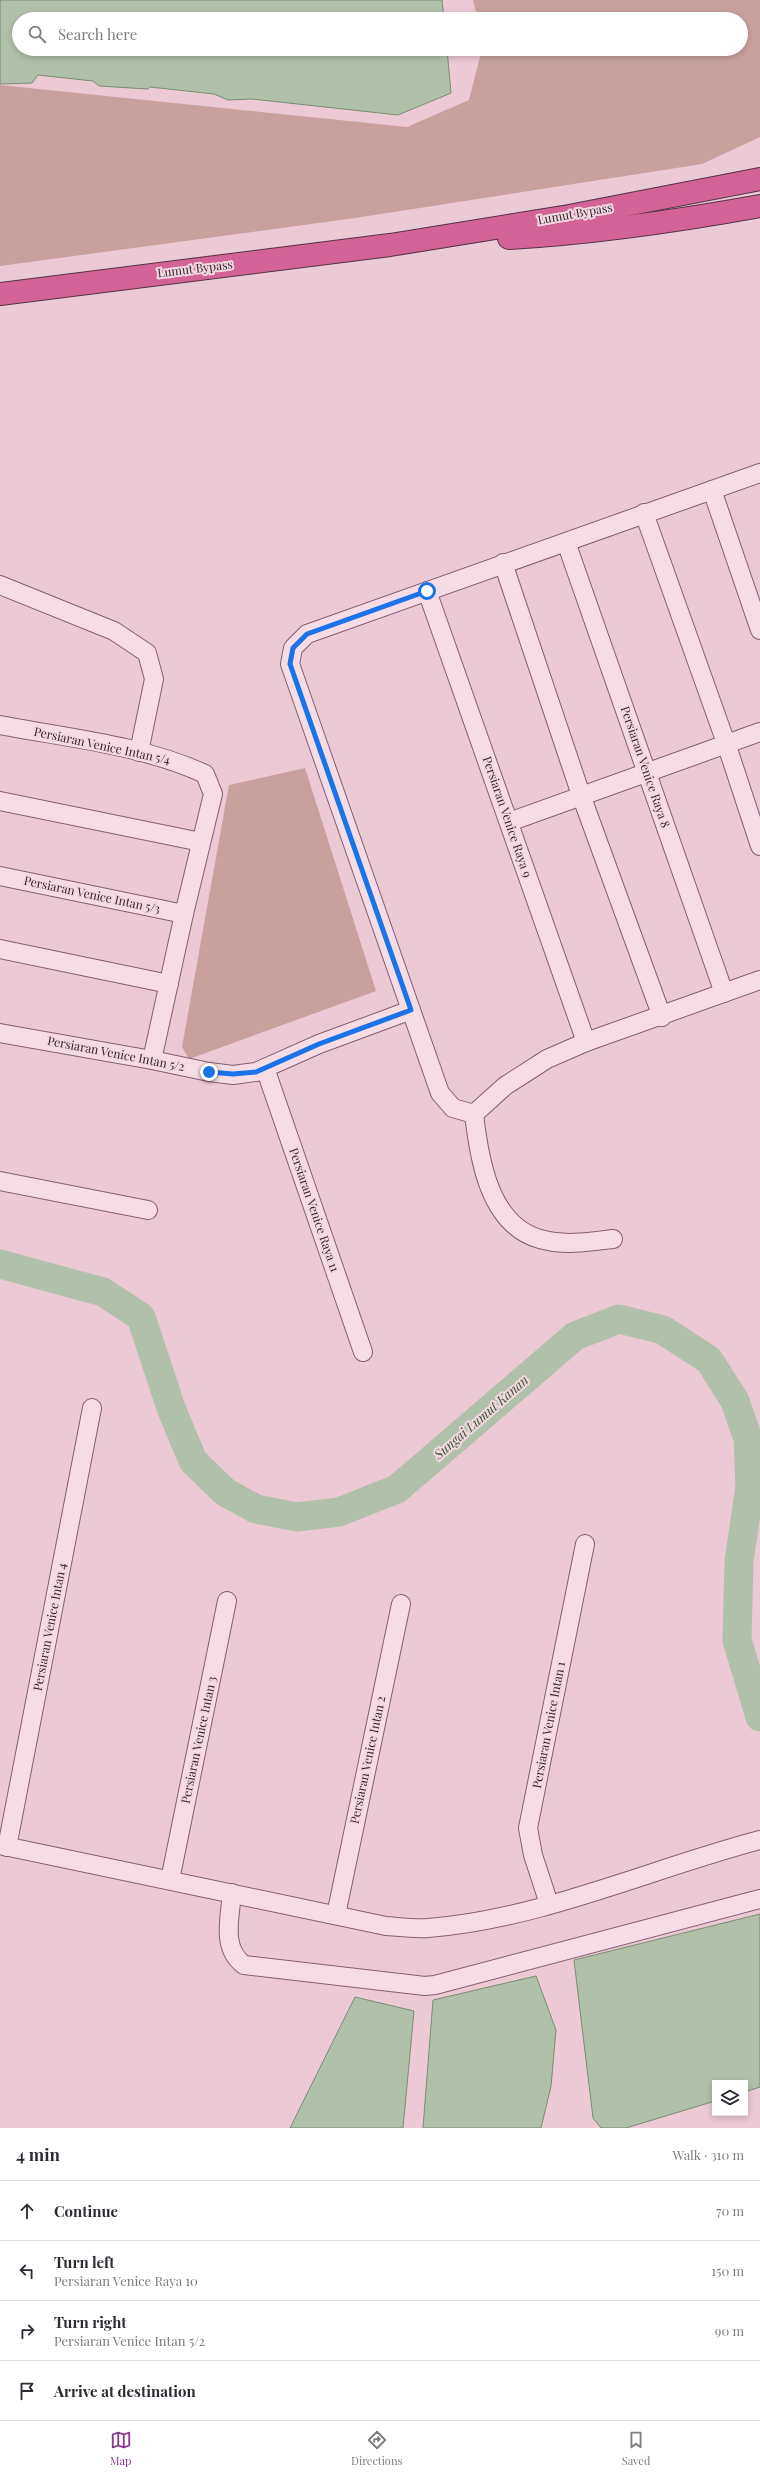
<!DOCTYPE html>
<meta charset="utf-8">
<style>
:root{--surface:#fff;--page:#f7f7f7;--text:#2b2b33;--muted:#7c7c81;--line:#e1e1e2;--accent:#8c3590}
body{margin:0;font-family:"Playfair Display",serif;background:var(--page);color:var(--text)}
.controls{position:absolute;right:12px;bottom:12px;display:grid;overflow:hidden;border-radius:0px;box-shadow:0 2px 6px #0003}
.controls button{width:36px;height:36px;display:grid;place-items:center;padding:0;border:0;border-bottom:1px solid var(--line);background:var(--surface);color:var(--text);font:20px sans-serif}
.stop{position:absolute;width:12px;height:12px;margin:-9px;border:3px solid #1a73e8;border-radius:50%;background:#fff}
.stop.end{background:#1a73e8;border-color:#fff;box-shadow:0 1px 4px #0008}
.list{margin:0;padding:0;list-style:none}
h2{display:flex;justify-content:space-between;align-items:center;height:52px;margin:0;padding:0 16px;font-size:17px}
h2 small{font-size:13px;font-weight:400;color:var(--muted)}
.list li{display:grid;grid-template-columns:26px 1fr auto;gap:12px;align-items:center;box-sizing:border-box;height:60px;padding:0 16px;border-top:1px solid var(--line)}
.list b{display:block;font-size:15px;white-space:nowrap}
.list p{margin:0;font-size:13px;white-space:nowrap;color:var(--muted)}
.list em{font-size:13px;font-style:normal;color:var(--muted)}
.icon{flex:none;width:22px;height:22px;fill:none;stroke:currentColor;stroke-width:2;stroke-linecap:round;stroke-linejoin:round}
.map{position:relative;flex:none;width:760px;height:2128px;overflow:hidden}
.search{position:absolute;background:var(--surface);box-shadow:0 2px 6px #0003;left:12px;right:12px;top:12px;height:44px;display:flex;align-items:center;gap:10px;box-sizing:border-box;padding:0 14px;border-radius:22px;color:var(--muted);font-size:15px}
.sheet{height:292px;background:var(--surface)}
nav{display:flex;justify-content:space-around;align-items:center;box-sizing:border-box;height:56px;border-top:1px solid var(--line);background:var(--surface);font-size:11px;color:var(--muted)}
nav a{display:grid;justify-items:center;gap:2px}
nav .on{color:var(--accent)}
.map>svg:first-child{display:block}
.green{fill:#c8a19e}
.water{fill:#b1c0aa;stroke:#798e71}
.lines{fill:none;stroke-linecap:round;stroke-linejoin:round}
.river{stroke:#b1c0aa;stroke-width:29}
.minor-casing{stroke:#865f73;stroke-width:20}
.highway-casing{stroke:#543346;stroke-width:24}
.minor{stroke:#f6dce5;stroke-width:18}
.highway{stroke:#d26397;stroke-width:22}
.route{stroke:#1a73e8;stroke-width:5}
.labels{text-anchor:middle;stroke-width:4;stroke-linejoin:round;paint-order:stroke}
.street-label{font-size:12px;fill:#38222e;stroke:#f3d8e1}
.water-label{font-size:13px;font-style:italic;fill:#365632;stroke:#f3d8e1}
</style>
<div class="map">
<svg width="760" height="2128" viewBox="0 0 760 2128">
<rect width="100%" height="100%" fill="#ebc9d5"/>
<!-- green -->
<g class="green">
<polygon points="473,0 760,0 760,137 702,164 355,218 0,266 0,85 407,127 469,100 482,49 741,49 741,19 478,19"/>
<polygon points="305,768 376,991 189,1059 182,1047 229,785"/>
</g>
<!-- water -->
<g class="water">
<polygon points="0,0 442,0 444,19 19,19 19,49 447,49 451,93 398,115 252,99 228,100 214,94 150,87 148,89 99,86 93,81 38,75 32,83 0,84"/>
<polygon points="760,1914 760,2087 745,2092 745,2083 715,2083 715,2101 626,2128 601,2128 593,2118 574,1960"/>
<polygon points="536,1976 556,2030 551,2086 541,2128 423,2128 433,2000"/>
<polygon points="355,1997 414,2011 403,2128 290,2128"/>
</g>
<g class="lines">
<!-- river -->
<polyline class="river" points="0,1264 103,1292 141,1317 171,1408 193,1461 225,1492 256,1509 297,1517 339,1512 397,1489 575,1336 619,1319 663,1330 709,1360 735,1401 748,1439 750,1487 739,1561 737,1640 760,1717"/>
<!-- minor casing -->
<g class="minor-casing">
<g id="minor">
<polyline points="712,490 760,630"/>
<polyline points="644,513 726,743 760,846"/>
<polyline points="566,542 724,993"/>
<polyline points="503,563 581,795 662,1017"/>
<polyline points="0,585 114,631 147,653 154,679 139,752"/>
<polyline points="427,591 586,1042"/>
<path d="M0,725C68,738 142,745 205,774L213,794L184,914L152,1060"/>
<polyline points="0,801 201,842"/>
<polyline points="509,822 760,732"/>
<polyline points="0,876 184,914"/>
<polyline points="0,949 169,984"/>
<polyline points="0,1033 152,1060 209,1072 233,1075 256,1072 319,1044 411,1010"/>
<polyline points="265,1068 363,1352"/>
<polyline points="474,1114 453,1108 440,1093 290,664 293,648 307,634 760,473"/>
<polyline points="474,1114 505,1086 547,1059 586,1042 760,980"/>
<path d="M474,1114C479,1158 489,1225 540,1239C564,1246 589,1242 613,1239"/>
<polyline points="0,1181 148,1210"/>
<path d="M0,1845L386,1926C400,1927 414,1929 428,1928C538,1920 653,1868 760,1840"/>
<polyline points="7,1847 92,1408"/>
<polyline points="170,1880 227,1601"/>
<path d="M232,1893C230,1918 221,1948 244,1965L425,1986L435,1985L760,1899"/>
<polyline points="549,1904 533,1855 528,1828 585,1544"/>
<polyline points="336,1915 401,1604"/>
</g>
</g>
<!-- highway casing -->
<g class="highway-casing">
<g id="highway">
<path d="M509,238C594,233 677,221 760,206"/>
<polyline points="0,294 390,245 569,216 760,179"/>
</g>
</g>
<!-- minor -->
<use href="#minor" class="minor"/>
<!-- highway -->
<use href="#highway" class="highway"/>
</g>
<g class="lines">
<!-- route -->
<polyline class="route" points="209,1072 233,1074 256,1072 319,1044 411,1010 290,664 293,648 307,634 427,591"/>
</g>
<g class="labels">
<!-- street labels -->
<g class="street-label">
<text transform="translate(575 214) rotate(-10)" y="4">Lumut Bypass</text>
<text transform="translate(195 269) rotate(-7)" y="4">Lumut Bypass</text>
<text transform="translate(102 746) rotate(12)" y="4">Persiaran Venice Intan 5/4</text>
<text transform="translate(645 767) rotate(71)" y="4">Persiaran Venice Raya 8</text>
<text transform="translate(507 817) rotate(71)" y="4">Persiaran Venice Raya 9</text>
<text transform="translate(92 895) rotate(12)" y="4">Persiaran Venice Intan 5/3</text>
<text transform="translate(116 1054) rotate(11)" y="4">Persiaran Venice Intan 5/2</text>
<text transform="translate(314 1210) rotate(71)" y="4">Persiaran Venice Raya 11</text>
<text transform="translate(50 1627) rotate(-79)" y="4">Persiaran Venice Intan 4</text>
<text transform="translate(549 1725) rotate(-79)" y="4">Persiaran Venice Intan 1</text>
<text transform="translate(199 1740) rotate(-78)" y="4">Persiaran Venice Intan 3</text>
<text transform="translate(368 1760) rotate(-78)" y="4">Persiaran Venice Intan 2</text>
</g>
<!-- water labels -->
<g class="water-label">
<text transform="translate(481 1417) rotate(-41)" y="5">Sungai Lumut Kanan</text>
</g>
</g>
</svg>
<div class="controls">
<button><svg class="icon" aria-label="layers" viewBox="0 0 24 24"><path d="M12 4l9 5-9 5-9-5zM3 14l9 5 9-5"/></svg></button>
</div>
<div class="stop" style="left:427px;top:591px"></div>
<div class="stop end" style="left:209px;top:1072px"></div>
<div class="search"><svg class="icon" aria-label="search" viewBox="0 0 24 24"><circle cx="10" cy="10" r="6"/><path d="M15 15l6 6"/></svg>Search here</div>
</div>
<section class="sheet">
<h2>4 min<small>Walk · 310 m</small></h2>
<ul class="list">
<li><svg class="icon" aria-label="ahead" viewBox="0 0 24 24"><path d="M12 20V5M6 11l6-6 6 6"/></svg><div><b>Continue</b></div><em>70 m</em></li>
<li><svg class="icon" aria-label="left" viewBox="0 0 24 24"><path d="M17 20v-9H6M10 6l-5 5 5 5"/></svg><div><b>Turn left</b><p>Persiaran Venice Raya 10</p></div><em>150 m</em></li>
<li><svg class="icon" aria-label="right" viewBox="0 0 24 24"><path d="M7 20v-9h11M14 6l5 5-5 5"/></svg><div><b>Turn right</b><p>Persiaran Venice Intan 5/2</p></div><em>90 m</em></li>
<li><svg class="icon" aria-label="arrive" viewBox="0 0 24 24"><path d="M6 21V4h12l-3 4 3 4H6"/></svg><div><b>Arrive at destination</b></div></li>
</ul>
</section>
<nav>
<a class="on"><svg class="icon" aria-label="map" viewBox="0 0 24 24"><path d="M3 6l6-2 6 2 6-2v14l-6 2-6-2-6 2zM9 4v14M15 6v14"/></svg>Map</a>
<a><svg class="icon" aria-label="directions" viewBox="0 0 24 24"><path d="M12 3l9 9-9 9-9-9zM9 14v-3h6M13 9l2 2-2 2"/></svg>Directions</a>
<a><svg class="icon" aria-label="saved" viewBox="0 0 24 24"><path d="M7 4h10v16l-5-4-5 4z"/></svg>Saved</a>
</nav>
